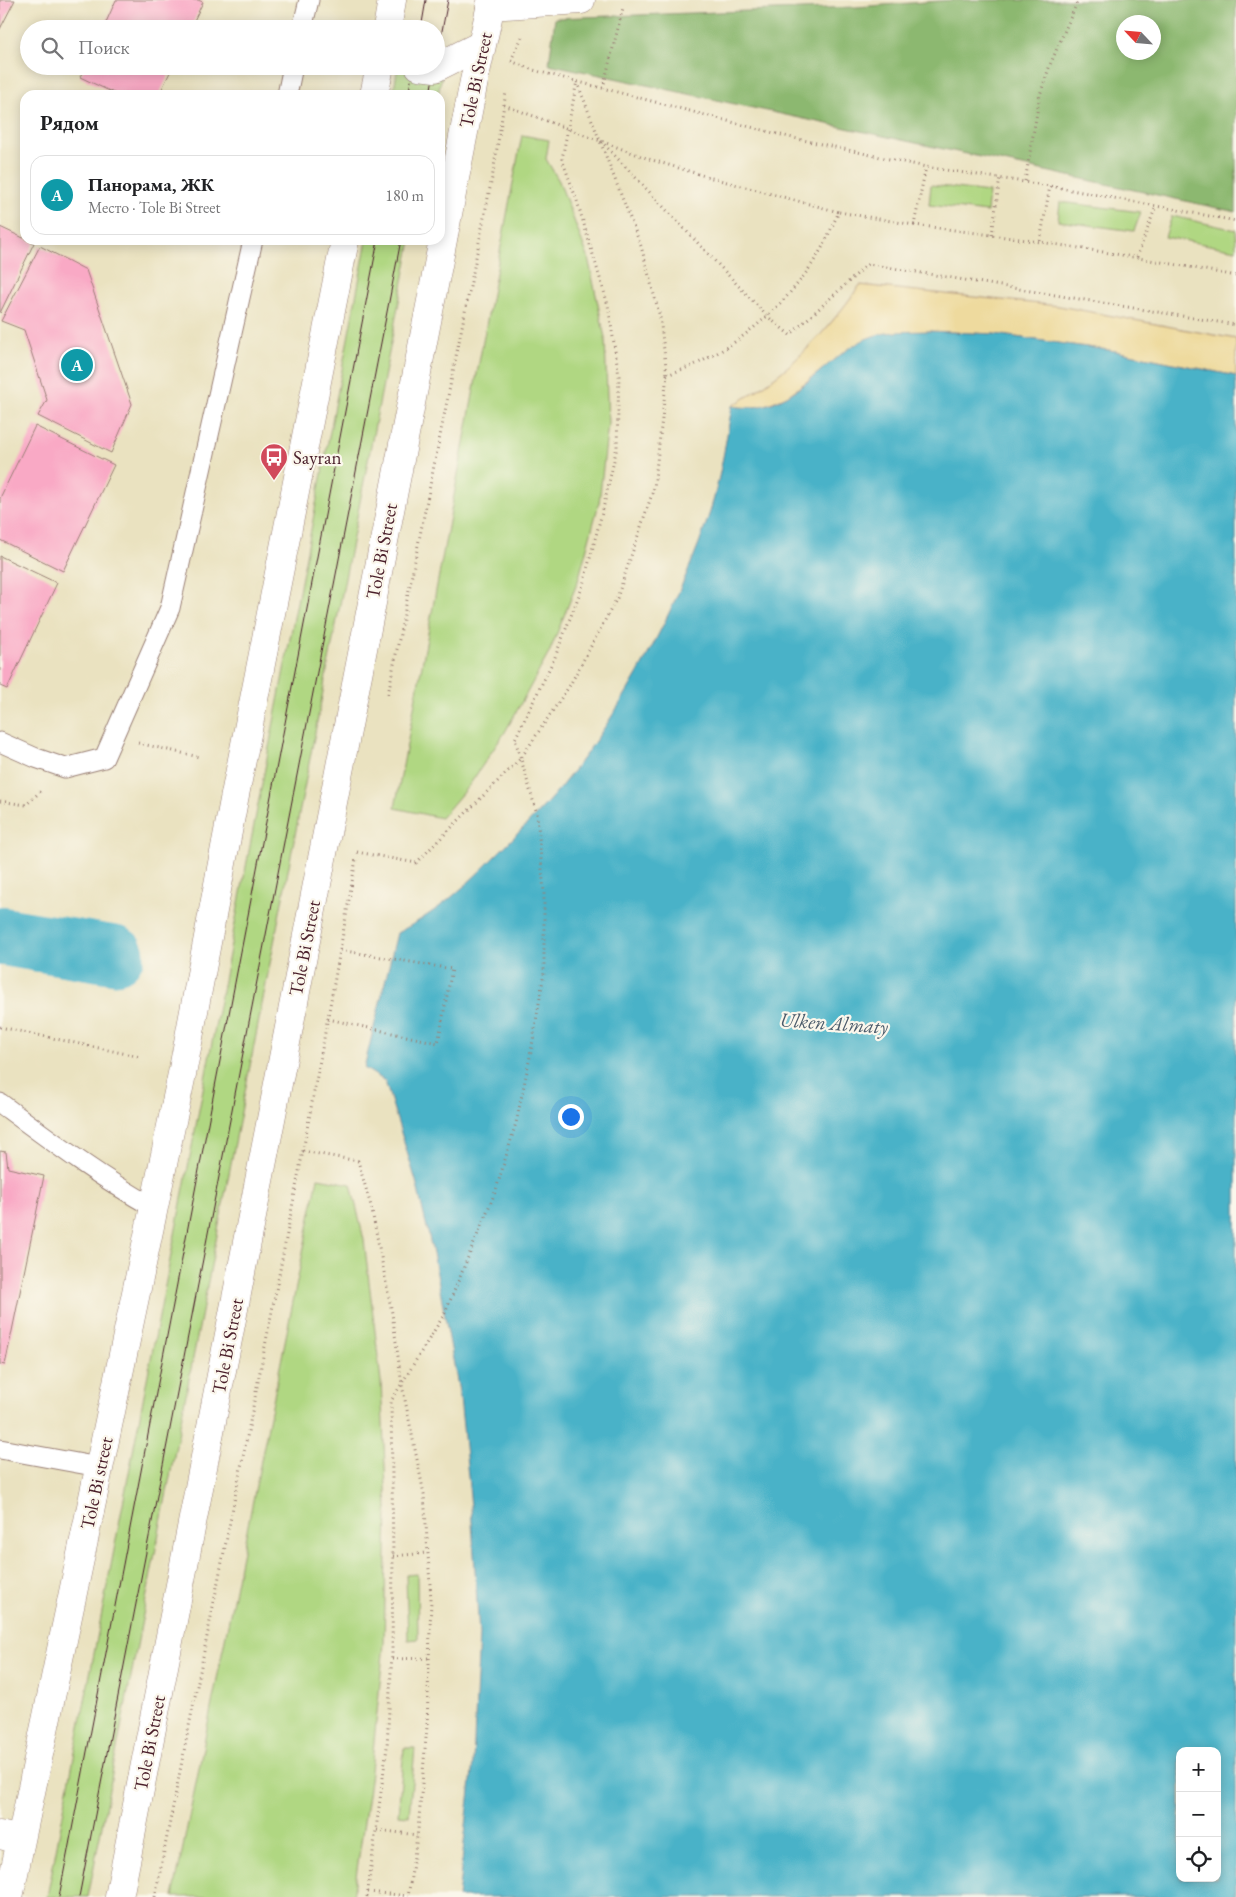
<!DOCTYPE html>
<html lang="ru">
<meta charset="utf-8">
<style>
:root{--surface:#fff;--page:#f6f6f6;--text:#202124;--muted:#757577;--line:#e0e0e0;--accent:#d1495b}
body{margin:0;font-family:"EB Garamond",serif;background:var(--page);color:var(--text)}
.controls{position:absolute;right:15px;bottom:15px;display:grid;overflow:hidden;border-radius:10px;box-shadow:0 2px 12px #0003}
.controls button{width:45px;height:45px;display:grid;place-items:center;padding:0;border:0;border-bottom:1px solid var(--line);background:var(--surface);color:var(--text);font:25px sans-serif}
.compass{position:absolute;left:1116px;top:15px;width:45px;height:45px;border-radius:50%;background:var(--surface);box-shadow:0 2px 12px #0003;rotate:296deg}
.you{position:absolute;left:570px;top:1116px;width:18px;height:18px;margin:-12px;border:4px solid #fff;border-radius:50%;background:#1a73e8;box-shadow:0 0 0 8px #1a73e833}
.badge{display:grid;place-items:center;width:32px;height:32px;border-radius:50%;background:var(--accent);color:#fff;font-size:16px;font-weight:700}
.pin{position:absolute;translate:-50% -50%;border:2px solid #fff;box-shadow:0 1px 5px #0006}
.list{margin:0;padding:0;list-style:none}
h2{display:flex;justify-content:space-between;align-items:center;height:65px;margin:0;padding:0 20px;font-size:21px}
h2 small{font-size:16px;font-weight:400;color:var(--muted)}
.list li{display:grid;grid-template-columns:32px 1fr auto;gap:15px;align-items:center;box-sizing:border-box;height:80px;margin:0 10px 10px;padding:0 10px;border:1px solid var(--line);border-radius:15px}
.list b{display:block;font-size:19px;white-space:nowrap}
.list p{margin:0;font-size:16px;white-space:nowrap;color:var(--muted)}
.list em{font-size:16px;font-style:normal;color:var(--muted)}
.icon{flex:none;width:28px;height:28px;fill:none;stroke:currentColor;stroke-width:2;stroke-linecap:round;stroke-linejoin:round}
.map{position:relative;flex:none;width:1236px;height:1897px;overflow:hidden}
.search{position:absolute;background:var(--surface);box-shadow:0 2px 12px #0003;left:20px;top:20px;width:425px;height:55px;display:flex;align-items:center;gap:12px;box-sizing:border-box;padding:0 18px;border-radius:28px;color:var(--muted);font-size:19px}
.panel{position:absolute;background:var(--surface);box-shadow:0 2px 12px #0003;left:20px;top:90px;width:425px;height:155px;border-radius:15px}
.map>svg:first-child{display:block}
.green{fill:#b0d782;stroke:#7d7b56}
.forest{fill:#8cb870;stroke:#6b6c4e;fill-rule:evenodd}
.sand{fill:#eeda9e;stroke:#9c7c64}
.water{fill:#49b2c8;stroke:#4a687a;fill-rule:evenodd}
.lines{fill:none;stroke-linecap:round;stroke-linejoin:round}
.river{stroke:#49b2c8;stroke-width:59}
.building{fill:#f9a9c5}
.lane-casing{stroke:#9a8076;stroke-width:21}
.street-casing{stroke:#9a8076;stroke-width:29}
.secondary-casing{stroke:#9a8076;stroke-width:29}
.path{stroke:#9a8076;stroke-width:3;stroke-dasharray:1 4;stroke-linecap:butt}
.lane{stroke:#fff;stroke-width:19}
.street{stroke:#fff;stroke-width:28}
.secondary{stroke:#fff;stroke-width:28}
.tram{stroke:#4a1f2b;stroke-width:1}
.labels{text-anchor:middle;stroke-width:4.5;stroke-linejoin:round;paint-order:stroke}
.street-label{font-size:19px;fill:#4a1f2b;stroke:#fbf7ec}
.poi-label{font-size:19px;fill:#4a1f2b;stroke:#fbf7ec;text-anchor:start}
.water-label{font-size:20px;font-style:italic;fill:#4a5a6a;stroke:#fbf7ec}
</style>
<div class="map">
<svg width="1236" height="1897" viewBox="0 0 1236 1897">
<rect width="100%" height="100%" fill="#fbf7ec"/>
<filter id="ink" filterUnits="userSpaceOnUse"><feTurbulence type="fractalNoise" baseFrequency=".02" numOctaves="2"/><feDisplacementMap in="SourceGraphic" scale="10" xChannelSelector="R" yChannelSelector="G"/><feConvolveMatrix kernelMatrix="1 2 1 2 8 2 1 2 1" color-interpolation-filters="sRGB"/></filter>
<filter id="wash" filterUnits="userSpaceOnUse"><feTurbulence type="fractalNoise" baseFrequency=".0096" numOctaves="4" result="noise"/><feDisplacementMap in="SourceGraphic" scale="20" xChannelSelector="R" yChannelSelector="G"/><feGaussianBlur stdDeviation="1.12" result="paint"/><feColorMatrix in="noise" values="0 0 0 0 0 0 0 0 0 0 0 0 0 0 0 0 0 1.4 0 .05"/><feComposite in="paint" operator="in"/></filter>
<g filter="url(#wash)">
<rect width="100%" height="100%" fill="#eae2c0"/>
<!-- green -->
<g class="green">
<polygon points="398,66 405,66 413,72 443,70 438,95 393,95"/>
<polygon points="522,135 549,140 546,159 559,181 588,257 605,338 608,424 599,503 578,581 549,653 505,732 470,784 441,818 395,808"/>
<polygon points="931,185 989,192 987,212 929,205"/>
<polygon points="1060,202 1141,212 1134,231 1058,221"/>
<polygon points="1172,216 1236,230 1236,250 1165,237"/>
<polygon points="367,240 411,240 88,1897 47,1897"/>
<polygon points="318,1178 351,1184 364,1240 381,1381 387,1509 384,1644 370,1781 353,1897 173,1897"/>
<polygon points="417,1574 418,1639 408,1640 406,1575"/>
<polygon points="404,1748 415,1748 409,1816 398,1815"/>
</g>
<!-- forest -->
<path class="forest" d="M953,0H1236V212L549,64L555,18L856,7ZM1124,22H1154V52H1124Z"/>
<!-- sand -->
<path class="sand" d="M860,285L1059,306L1236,339V376L1115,351L994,334L928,331L850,349L787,396L763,406L744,408L732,406C788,373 823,337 860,285Z"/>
<!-- water -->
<path class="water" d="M928,331L994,334L1115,351L1236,376V1897H458L473,1763L479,1634L471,1506L460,1397L434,1258L416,1181L385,1081L364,1068L397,933C408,927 419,921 429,914C455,897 478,873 500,851C523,828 547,805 567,779C624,708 674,613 705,527C719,488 725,446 732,406C792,417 820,359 868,338C886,330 908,332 928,331ZM1180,1751H1217V1878H1180Z"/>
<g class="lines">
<!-- river -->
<polyline class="river" points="0,936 115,955"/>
</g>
<g id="blocks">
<!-- building -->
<g class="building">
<polygon points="0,0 15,0 0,29"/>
<polygon points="116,0 198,0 203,2 190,29 103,29"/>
<polygon points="85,66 173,66 159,95 118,95 80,77"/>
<polygon points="0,227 34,243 0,313"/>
<polygon points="40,246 86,270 132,404 111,453 38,416 47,400 24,330 1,321"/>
<polygon points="35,426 114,465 63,571 0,540 0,498"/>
<polygon points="0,556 57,583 7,689 0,686"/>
<polygon points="0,1151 6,1152 8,1168 44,1176 5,1365 0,1364"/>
</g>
</g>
</g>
<g filter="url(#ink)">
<use href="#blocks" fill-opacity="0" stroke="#9a8076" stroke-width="1"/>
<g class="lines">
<!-- lane casing -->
<g class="lane-casing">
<g id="lane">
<polyline points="302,29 309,0"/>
<polyline points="287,95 293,66"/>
<polyline points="0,742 36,758 65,768 104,758 170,608 253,240"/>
<path d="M0,1103C50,1140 99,1177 153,1207"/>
<polyline points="0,1449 99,1467"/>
</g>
</g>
<!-- street casing -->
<g class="street-casing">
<polyline id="street" points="0,1835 20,1840"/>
</g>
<!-- secondary casing -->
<g class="secondary-casing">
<g id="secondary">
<polyline points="490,6 581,0"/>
<polyline points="387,29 392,0"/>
<polyline points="419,66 435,68 481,45"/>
<polyline points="374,95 380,66"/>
<polyline points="9,1897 183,1069 234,800 345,240"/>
<polyline points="119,1897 474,81 492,0"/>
</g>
</g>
<!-- path -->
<g class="path">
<polyline points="513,56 523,35"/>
<polyline points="511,61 533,70 789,137 926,167 1050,186 1236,221"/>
<polyline points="577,82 641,246 660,317 667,375"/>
<polyline points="603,88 623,8"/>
<polyline points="504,105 649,159 708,177 839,212"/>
<polyline points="601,141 767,316 790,335 868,264 1236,325"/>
<polyline points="1025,181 1040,95 1050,65 1078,0"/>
<path d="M914,225C1022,238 1129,255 1236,276"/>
<polyline points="992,235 1000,177"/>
<polyline points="1040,241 1050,186"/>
<polyline points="1137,257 1156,206"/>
<polyline points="388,694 493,173 506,92"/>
<polyline points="138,743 199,757"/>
<polyline points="0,801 26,805 43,789"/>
<path d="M357,852L416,863L521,758L570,685L617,598L654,488L667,375C680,370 694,366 706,359C752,336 798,292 823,246C829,235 833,223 839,212L914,225L926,167"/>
<polyline points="328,1019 438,1043 452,969 340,950"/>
<polyline points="0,1027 141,1057"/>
<polyline points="303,1151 358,1161 371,1206 392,1313 402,1385 424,1494 431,1600 427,1726 418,1830 408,1897"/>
<polyline points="393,1556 427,1553"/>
<polyline points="392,1659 429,1658"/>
<polyline points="377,1830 417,1835"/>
<polyline points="368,1892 408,1896"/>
<path d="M155,1897C223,1552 296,1207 356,859"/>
<polyline points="367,1897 387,1747 392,1653 393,1556 391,1401 445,1313 496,1190 516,1123 531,1052 544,973 544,892 537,814 515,739 555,657 583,585 603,509 617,447 619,376 608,305 577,201 562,159 577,81"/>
</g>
<!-- lane -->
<use href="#lane" class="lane"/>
<!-- street -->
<use href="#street" class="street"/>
<!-- secondary -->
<use href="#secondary" class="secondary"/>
<!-- tram -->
<g class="tram">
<polyline points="421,29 426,0"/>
<polyline points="441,36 448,0"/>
<polyline points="408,95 411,81"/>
<polyline points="430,95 432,83"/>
<polyline points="59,1897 378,240"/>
<polyline points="79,1897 401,240"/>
</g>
</g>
</g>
<!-- icons -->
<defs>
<g id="bus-pin" transform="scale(1.4375)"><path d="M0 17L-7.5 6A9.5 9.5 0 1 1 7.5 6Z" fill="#d1495b" stroke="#fbf7ec"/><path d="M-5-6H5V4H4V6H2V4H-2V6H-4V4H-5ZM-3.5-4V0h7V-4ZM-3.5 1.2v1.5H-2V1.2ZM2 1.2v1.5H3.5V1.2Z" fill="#fff"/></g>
</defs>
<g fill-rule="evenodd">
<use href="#bus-pin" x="274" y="457"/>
</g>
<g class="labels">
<!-- street labels -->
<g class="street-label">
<text transform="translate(475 80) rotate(-78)" y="7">Tole Bi Street</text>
<text transform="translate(381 551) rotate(-79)" y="7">Tole Bi Street</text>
<text transform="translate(304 948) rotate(-79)" y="7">Tole Bi Street</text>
<text transform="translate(227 1346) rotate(-79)" y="7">Tole Bi Street</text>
<text transform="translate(96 1483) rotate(-78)" y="7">Tole Bi street</text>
<text transform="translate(149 1743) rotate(-79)" y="7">Tole Bi Street</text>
</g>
<!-- poi labels -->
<g class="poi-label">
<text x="293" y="464">Sayran</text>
</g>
<!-- water labels -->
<g class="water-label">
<text transform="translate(834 1023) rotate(4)" y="7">Ulken Almaty</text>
</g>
</g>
</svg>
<div class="controls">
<button>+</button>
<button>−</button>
<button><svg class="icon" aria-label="locate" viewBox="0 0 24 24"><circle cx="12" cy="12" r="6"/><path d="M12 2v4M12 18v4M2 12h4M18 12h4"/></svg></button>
</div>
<svg class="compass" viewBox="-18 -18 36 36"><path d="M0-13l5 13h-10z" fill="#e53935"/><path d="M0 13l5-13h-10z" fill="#757577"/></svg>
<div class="you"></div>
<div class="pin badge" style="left:77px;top:365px;background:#0f9aa8">A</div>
<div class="search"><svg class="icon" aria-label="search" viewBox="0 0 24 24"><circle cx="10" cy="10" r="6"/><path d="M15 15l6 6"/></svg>Поиск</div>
<section class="panel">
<h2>Рядом<small></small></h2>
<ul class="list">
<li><span class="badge" style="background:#0f9aa8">A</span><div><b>Панорама, ЖК</b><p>Место · Tole Bi Street</p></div><em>180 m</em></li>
</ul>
</section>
</div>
